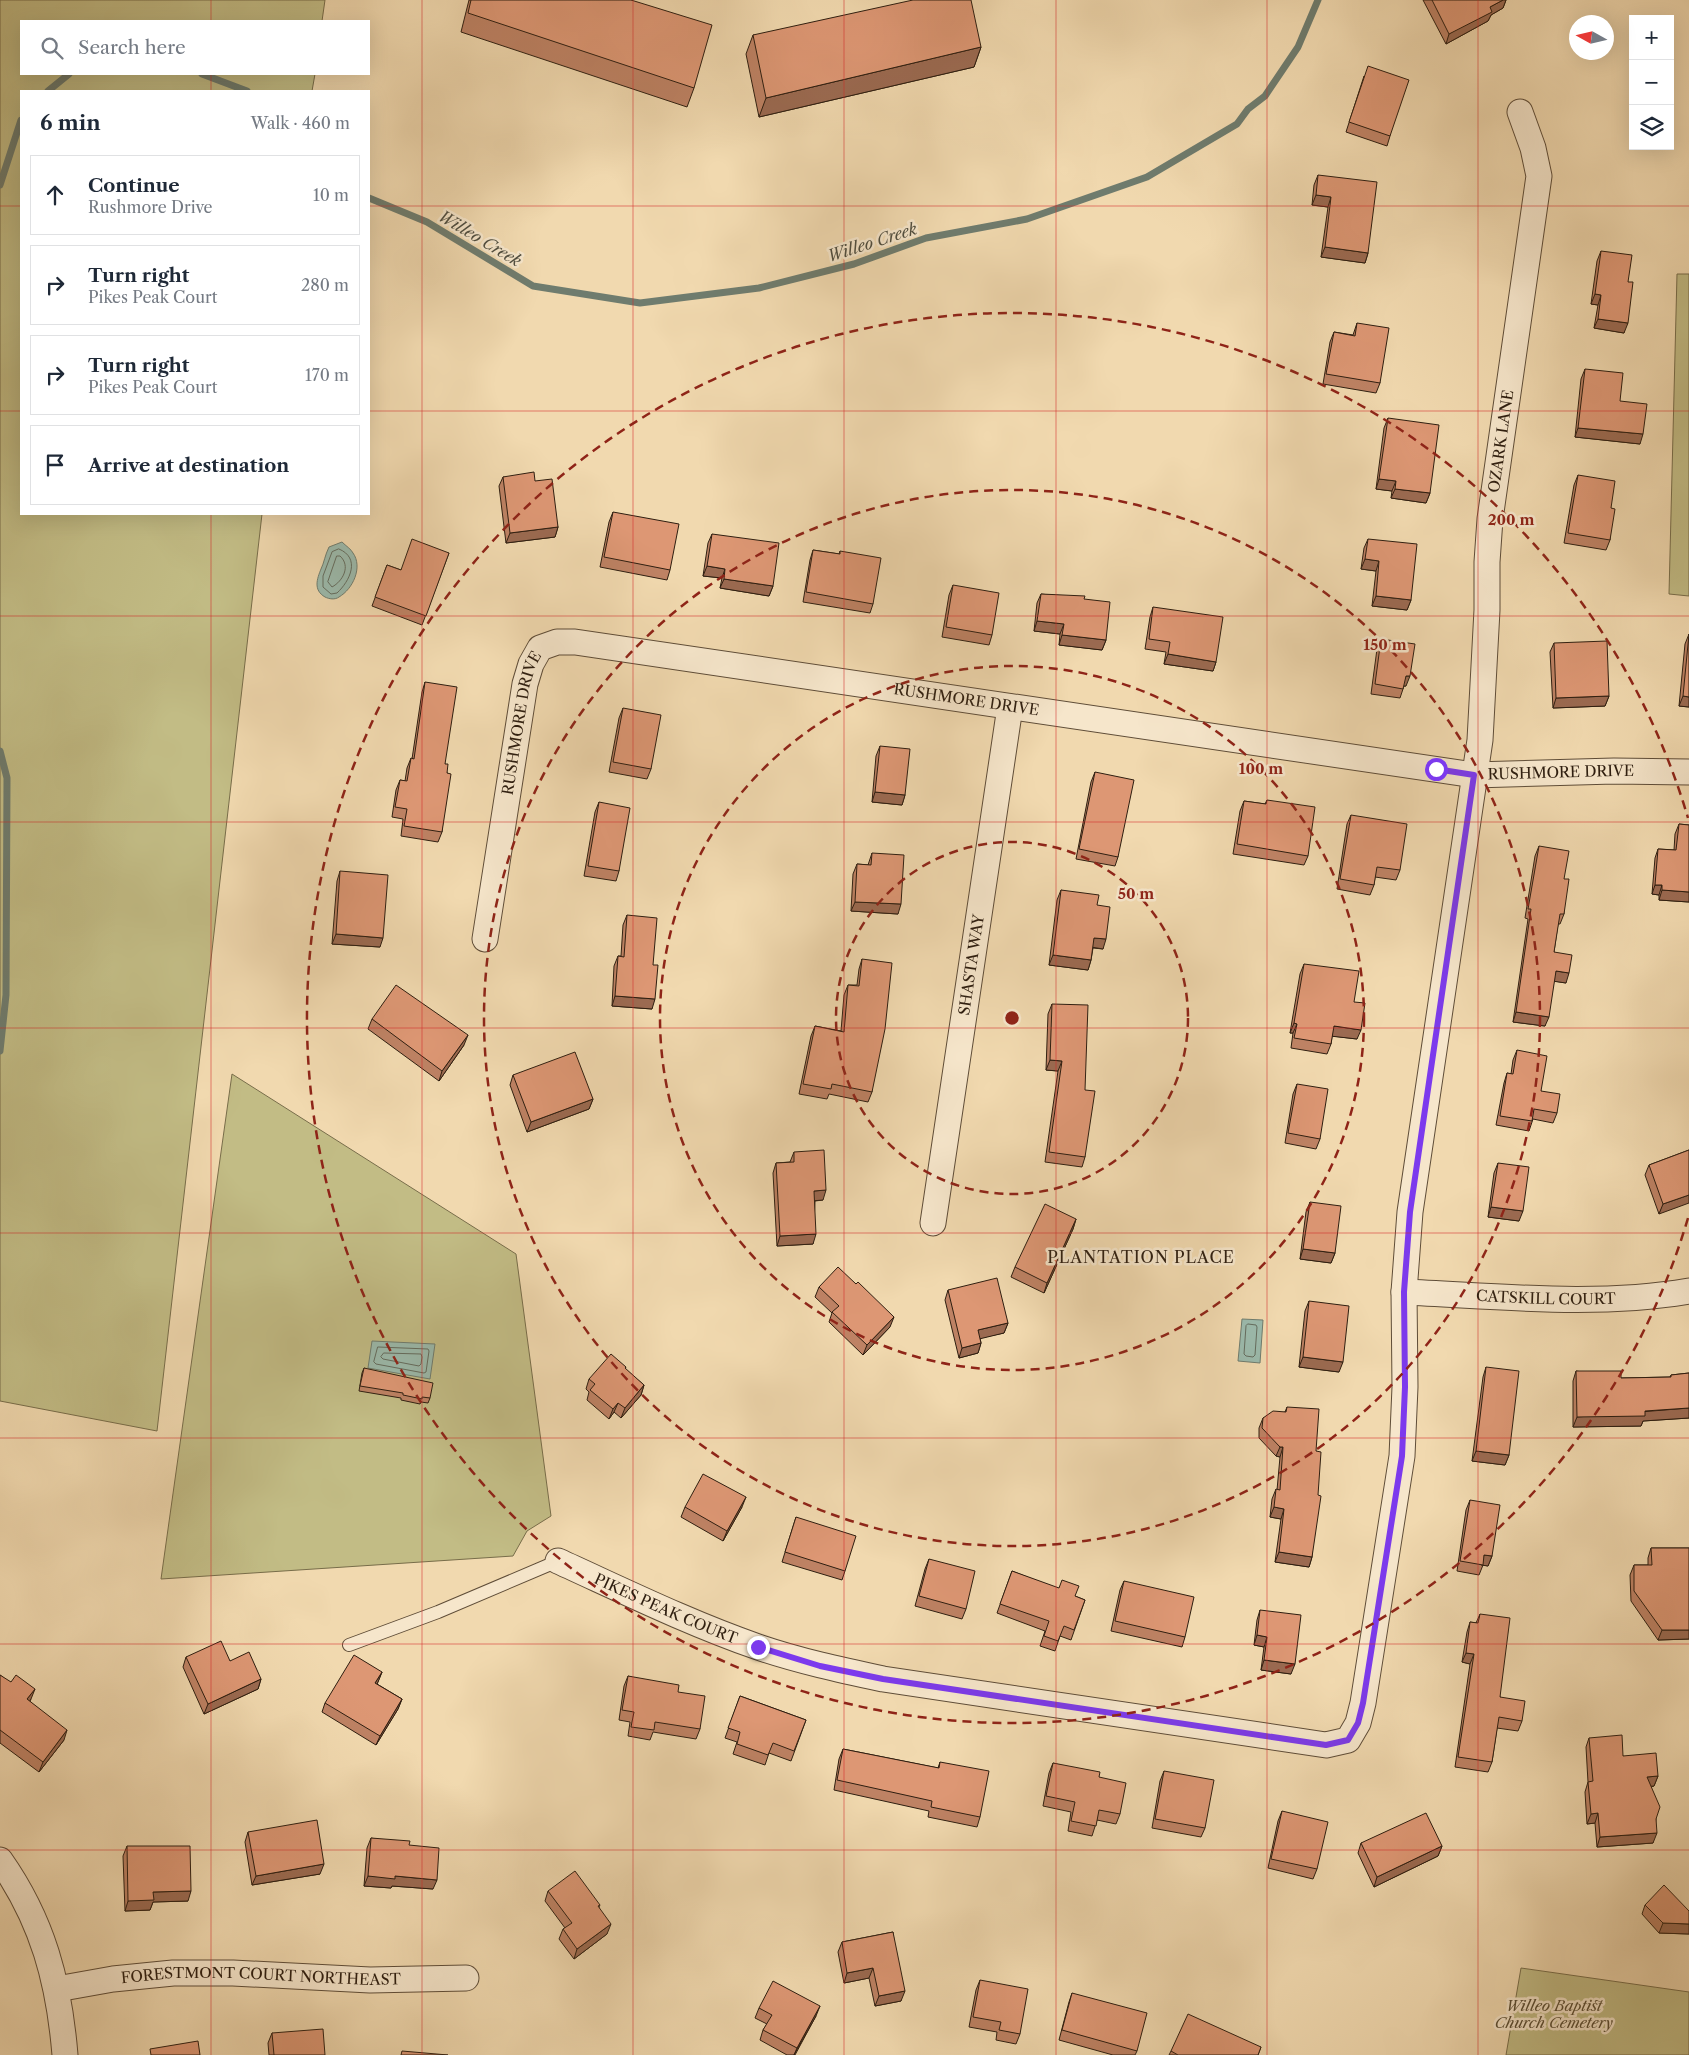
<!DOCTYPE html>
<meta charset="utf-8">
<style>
:root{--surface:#fff;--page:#f6f6f7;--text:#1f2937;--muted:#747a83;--line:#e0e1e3}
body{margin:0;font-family:"Libre Caslon Text",serif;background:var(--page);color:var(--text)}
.controls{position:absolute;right:15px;top:15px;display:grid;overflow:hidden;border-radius:0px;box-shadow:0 5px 20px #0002}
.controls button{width:45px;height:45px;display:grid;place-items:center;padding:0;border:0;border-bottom:1px solid var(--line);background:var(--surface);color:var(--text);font:25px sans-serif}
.compass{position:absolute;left:1569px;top:15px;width:45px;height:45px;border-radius:50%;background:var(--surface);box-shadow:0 5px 20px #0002;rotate:278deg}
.stop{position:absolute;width:15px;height:15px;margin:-11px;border:4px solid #7c3aed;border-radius:50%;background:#fff}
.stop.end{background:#7c3aed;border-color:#fff;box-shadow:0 1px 5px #0008}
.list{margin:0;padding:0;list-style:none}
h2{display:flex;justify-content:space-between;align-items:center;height:65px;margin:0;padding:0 20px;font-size:21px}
h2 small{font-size:16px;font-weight:400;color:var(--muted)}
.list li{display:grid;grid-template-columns:32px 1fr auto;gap:15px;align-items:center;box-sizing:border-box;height:80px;margin:0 10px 10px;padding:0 10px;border:1px solid var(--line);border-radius:0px}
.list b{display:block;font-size:19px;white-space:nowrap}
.list p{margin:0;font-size:16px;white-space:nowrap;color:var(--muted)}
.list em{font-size:16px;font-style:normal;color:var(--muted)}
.icon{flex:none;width:28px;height:28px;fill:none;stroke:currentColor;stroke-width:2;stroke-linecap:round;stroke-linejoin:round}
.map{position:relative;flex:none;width:1689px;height:2055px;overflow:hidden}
.search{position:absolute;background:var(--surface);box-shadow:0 5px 20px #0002;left:20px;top:20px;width:350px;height:55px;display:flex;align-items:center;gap:12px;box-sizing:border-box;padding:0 18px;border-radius:0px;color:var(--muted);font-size:19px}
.panel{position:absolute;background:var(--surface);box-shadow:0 5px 20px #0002;left:20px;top:90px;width:350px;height:425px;border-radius:0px}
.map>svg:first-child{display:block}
.green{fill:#c2bc85;stroke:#786d4a}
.water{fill:#9bbaac;stroke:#6f7c6e}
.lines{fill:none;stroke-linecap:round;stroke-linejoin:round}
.shore{stroke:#646c5e;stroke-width:1}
.stream{stroke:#6f7c6e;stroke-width:7}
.lane-casing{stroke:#5f4d38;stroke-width:14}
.street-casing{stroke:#5f4d38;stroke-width:27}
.lane{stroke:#f6e6cb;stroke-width:12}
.street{stroke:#f6e6cb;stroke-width:25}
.wall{fill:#be8264;stroke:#2e1e10}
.shaded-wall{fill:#9b6a51;stroke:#2e1e10}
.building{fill:#dd9774;stroke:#2e1e10}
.route{stroke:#7c3aed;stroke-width:6}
.grid{fill:none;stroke:#d62828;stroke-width:1;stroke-opacity:0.55}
.ring{fill:none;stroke:#8f2418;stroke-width:2.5;stroke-dasharray:9 6}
.labels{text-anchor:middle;stroke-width:5;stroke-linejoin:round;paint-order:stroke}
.street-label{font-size:15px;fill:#2e1e10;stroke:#f6e6cb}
.park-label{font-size:15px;font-style:italic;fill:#5a4d33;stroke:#f6e6cb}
.water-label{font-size:16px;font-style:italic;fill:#4f4d3f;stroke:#f6e6cb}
.neighbourhood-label{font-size:16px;letter-spacing:1px;fill:#2e1e10;stroke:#f6e6cb}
.centre{fill:#8f2418;stroke:#f6e6cb;stroke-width:2.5}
.ring-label{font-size:15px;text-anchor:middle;font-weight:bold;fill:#8f2418;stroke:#f6e6cb;stroke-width:5;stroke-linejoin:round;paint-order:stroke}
</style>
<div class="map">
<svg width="1689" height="2055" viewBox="0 0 1689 2055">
<rect width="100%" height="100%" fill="#f1d9af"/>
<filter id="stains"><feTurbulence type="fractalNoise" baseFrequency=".004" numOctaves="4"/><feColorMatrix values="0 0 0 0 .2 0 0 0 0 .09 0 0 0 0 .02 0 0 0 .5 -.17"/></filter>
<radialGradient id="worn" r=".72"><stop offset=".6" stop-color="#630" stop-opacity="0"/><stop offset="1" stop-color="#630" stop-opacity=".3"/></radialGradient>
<!-- green -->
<g class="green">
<polygon points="0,0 325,0 322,21 21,21 21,74 315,74 312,91 21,91 21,514 262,514 157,1431 0,1401"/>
<polygon points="1677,274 1689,274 1689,596 1669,594"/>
<polygon points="232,1074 516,1254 551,1516 527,1531 513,1556 161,1579"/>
<polygon points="1521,1968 1689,1992 1689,2055 1506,2055"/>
</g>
<!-- water -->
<g class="water">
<path d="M342,542C346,546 351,549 353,553C363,567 353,589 339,597C335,600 329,599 325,597C313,590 317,579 321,569C324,563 325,555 329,547Z"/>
<polygon points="1242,1319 1263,1320 1260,1363 1238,1361"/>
<polygon points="372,1341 435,1344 430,1379 368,1368"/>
</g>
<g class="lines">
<!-- shore -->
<g class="shore">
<path d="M339,549C361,558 350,581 337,593L331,594L323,587V576L332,552Z"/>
<path d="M337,556H340C351,566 343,581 332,587L328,582Z"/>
<polygon points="1248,1324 1256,1325 1257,1327 1255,1355 1253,1357 1246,1356 1244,1354 1246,1326"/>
<polygon points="378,1347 428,1349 429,1351 426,1372 424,1373 376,1364 374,1362"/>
<polygon points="384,1353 421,1354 422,1357 421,1364 419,1366 383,1359 381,1357"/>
</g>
<!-- stream -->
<g class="stream">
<polyline points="202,74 247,91"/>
<polyline points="48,91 69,74"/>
<polyline points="0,185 21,120"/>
<polyline points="369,198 427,222 533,286 640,303 759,288 854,264 926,238 1027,219 1147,177 1237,124 1248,109 1265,96 1298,47 1318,0"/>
<polyline points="0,751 7,778 6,995 0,1051"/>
</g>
<!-- lane casing -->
<g class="lane-casing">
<polyline id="lane" points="349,1645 438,1612 558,1561"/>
</g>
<!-- street casing -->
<g class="street-casing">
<g id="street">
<path id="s1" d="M485,939L525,684L531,664L540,648L557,642H575L1474,775L1614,771L1689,772"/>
<path id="s2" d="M933,1223L1010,707"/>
<path id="s3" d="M1404,1292C1498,1296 1596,1307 1689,1291"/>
<path id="s4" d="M558,1561C624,1591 689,1623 758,1647C799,1661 841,1670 883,1679L1326,1745L1348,1740L1358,1723L1363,1703L1402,1456L1405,1387L1404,1292L1410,1212L1480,740L1487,610V562L1490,519L1539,176L1533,148L1520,112"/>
<path d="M0,1860C43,1921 59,1982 65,2055"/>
<path id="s5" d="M57,1989L113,1979L173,1973H233L370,1980L466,1978"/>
</g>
</g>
<!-- lane -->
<use href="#lane" class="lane"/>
<!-- street -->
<use href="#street" class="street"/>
</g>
<!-- wall -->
<g class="wall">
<polygon points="469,0 631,0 694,88 687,107 461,32"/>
<polygon points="1423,0 1506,0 1503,8 1491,15 1488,21 1446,44"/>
<polygon points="753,35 981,47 974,67 759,117 746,54"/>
<polygon points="1364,76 1390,136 1387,146 1346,132"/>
<polygon points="1318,175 1368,253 1365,263 1321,257 1328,207 1312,205 1314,185"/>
<polygon points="1601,251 1628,282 1624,333 1594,328 1598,305 1591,304 1597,261"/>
<polygon points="1357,323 1380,383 1376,393 1323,384 1330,342 1334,332 1353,335"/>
<polygon points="1585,369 1620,401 1640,444 1575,437 1581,379"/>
<polygon points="1388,418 1430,493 1426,503 1391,498 1392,491 1376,489 1384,428"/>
<polygon points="1578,475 1611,508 1610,540 1606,550 1564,543 1574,485"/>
<polygon points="503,477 535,481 558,527 555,537 506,543 499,486"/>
<polygon points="613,512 670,570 667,580 600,567 609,522"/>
<polygon points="712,534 773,586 769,596 720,588 722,578 703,576 708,543"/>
<polygon points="1368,539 1411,600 1407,610 1372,606 1376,571 1361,569 1364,548"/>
<polygon points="813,550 839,554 840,551 873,604 870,613 803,602 810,560"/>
<polygon points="449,553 422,625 372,606 387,565 401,570"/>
<polygon points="953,585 992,635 989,645 942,637 949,595"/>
<polygon points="1041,594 1084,599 1106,640 1102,650 1059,645 1060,634 1034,631 1037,603"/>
<polygon points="1153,607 1216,662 1213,671 1164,664 1166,652 1145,649 1150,617"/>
<polygon points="1689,634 1689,707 1679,706 1685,644"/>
<polygon points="1381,639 1406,686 1404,686 1400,698 1371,694 1377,649"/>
<polygon points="1554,643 1609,696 1605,706 1553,708 1550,652"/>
<polygon points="425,682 447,773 442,832 438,842 401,836 403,819 392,817 396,790 400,780 405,781 407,768 411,758 412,759 422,692"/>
<polygon points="623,708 651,769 647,779 609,772 619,718"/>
<polygon points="880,746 905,795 902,805 872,802 876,756"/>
<polygon points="1095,772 1118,857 1115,866 1076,859 1091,782"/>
<polygon points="1267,800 1308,856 1304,865 1233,854 1240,811 1244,801 1265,804"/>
<polygon points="599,802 619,871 616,881 584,876 595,812"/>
<polygon points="1351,815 1400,870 1396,880 1375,877 1374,885 1370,895 1337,889 1347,824"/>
<polygon points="1679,824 1689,825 1689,902 1659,900 1659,895 1652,894 1655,858 1658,849 1674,850 1675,834"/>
<polygon points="1539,846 1564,879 1564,914 1560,924 1558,924 1554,952 1566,983 1554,981 1545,1026 1513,1022 1528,919 1525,918 1535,856"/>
<polygon points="872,853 898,914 851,911 853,874 857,864 868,865"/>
<polygon points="340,871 380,947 332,944 337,881"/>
<polygon points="1061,890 1097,905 1103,949 1093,948 1091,960 1088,970 1049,965 1057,900"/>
<polygon points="627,915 652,1009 612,1006 614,966 618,956 621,956 623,925"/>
<polygon points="862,959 872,1092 868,1102 829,1094 827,1099 799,1094 811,1036 815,1026 841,1031 844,995 848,985 857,985 859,969"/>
<polygon points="1304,964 1354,1002 1357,1039 1332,1036 1331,1044 1327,1054 1291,1048 1293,1033 1290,1033 1300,974"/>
<polygon points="1052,1004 1085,1157 1082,1167 1045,1162 1058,1071 1046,1070 1048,1014"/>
<polygon points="372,1019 464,1045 439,1081 368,1029"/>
<polygon points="1517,1050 1541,1091 1557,1113 1553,1123 1533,1119 1529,1131 1496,1125 1504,1083 1507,1073 1511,1074 1513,1060"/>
<polygon points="513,1075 593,1099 589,1109 527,1132 510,1085"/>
<polygon points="1297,1084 1320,1139 1316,1149 1285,1143 1293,1094"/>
<polygon points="1689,1150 1659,1214 1645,1175 1649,1165"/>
<polygon points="794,1152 823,1200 815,1201 813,1244 777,1246 773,1173 776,1163 790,1162"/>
<polygon points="1498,1163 1519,1221 1488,1217 1494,1173"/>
<polygon points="1310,1202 1335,1253 1331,1263 1300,1259 1306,1212"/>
<polygon points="1076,1219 1073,1229 1044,1293 1011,1277 1015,1267"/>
<polygon points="819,1287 890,1327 863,1355 829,1322 832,1313 815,1297"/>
<polygon points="948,1290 1008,1323 1004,1333 980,1338 981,1343 978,1353 959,1358 945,1300"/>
<polygon points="1309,1301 1339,1372 1299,1367 1305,1311"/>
<polygon points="626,1367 625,1369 644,1385 641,1395 621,1418 614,1412 609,1419 587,1400 589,1392 586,1389 589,1379"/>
<polygon points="1486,1367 1509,1455 1505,1465 1472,1461 1483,1377"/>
<polygon points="364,1368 430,1398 428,1403 421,1402 420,1404 401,1400 401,1398 359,1391 362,1373"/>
<polygon points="1576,1371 1621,1378 1670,1377 1671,1375 1689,1373 1689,1418 1643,1421 1641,1426 1573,1427 1573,1381"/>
<polygon points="1287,1407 1316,1451 1312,1557 1309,1567 1275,1562 1281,1519 1270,1517 1272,1499 1276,1489 1277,1490 1280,1457 1276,1456 1259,1438 1259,1428 1263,1418 1285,1412"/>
<polygon points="1470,1500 1492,1556 1488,1566 1483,1565 1479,1575 1457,1571 1466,1510"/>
<polygon points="685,1507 742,1507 723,1541 681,1517"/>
<polygon points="796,1517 845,1571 842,1580 782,1562"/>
<polygon points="1651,1548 1689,1548 1689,1639 1658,1640 1631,1601 1630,1575 1634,1565 1648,1565 1648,1558"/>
<polygon points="929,1559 966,1609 962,1619 915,1606 925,1569"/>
<polygon points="1012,1571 1085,1600 1071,1640 1060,1636 1055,1651 1040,1646 1045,1631 997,1613"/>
<polygon points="1124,1581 1185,1637 1182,1647 1111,1631 1120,1590"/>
<polygon points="1260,1610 1291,1674 1261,1670 1264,1647 1254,1645 1257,1620"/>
<polygon points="1480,1614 1500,1697 1522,1721 1518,1731 1497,1728 1492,1762 1488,1772 1455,1767 1470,1664 1462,1662 1467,1632 1470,1622 1476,1623"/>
<polygon points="186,1657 230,1661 261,1679 258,1689 204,1714 183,1667"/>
<polygon points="382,1672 377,1684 402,1699 398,1709 376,1745 322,1712 325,1703"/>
<polygon points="0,1675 31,1699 30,1701 64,1740 39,1772 0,1743"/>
<polygon points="628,1676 678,1692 700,1729 696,1739 653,1732 650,1740 628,1736 630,1722 619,1720 624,1686"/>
<polygon points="740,1696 806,1720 791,1761 769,1753 765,1765 733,1754 737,1742 725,1738"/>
<polygon points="1589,1738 1623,1756 1658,1776 1654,1786 1651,1787 1656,1819 1653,1843 1597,1847 1595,1823 1587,1824 1585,1792 1588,1782 1586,1747"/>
<polygon points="843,1749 938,1768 940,1762 980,1817 977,1827 928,1817 929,1811 834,1790 839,1759"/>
<polygon points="1053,1763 1099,1777 1120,1814 1116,1824 1097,1820 1092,1836 1068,1831 1071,1812 1043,1806 1049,1773"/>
<polygon points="1164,1771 1205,1828 1201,1837 1152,1828 1160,1781"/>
<polygon points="1282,1811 1317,1869 1313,1879 1268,1868 1278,1821"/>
<polygon points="248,1832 320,1874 252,1885 245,1842"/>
<polygon points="371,1838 409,1845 433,1889 392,1886 391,1888 364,1886 367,1848"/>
<polygon points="1361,1843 1442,1846 1438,1856 1374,1887 1358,1853"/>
<polygon points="127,1846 188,1901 153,1902 150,1910 125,1911 123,1856"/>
<polygon points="548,1891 600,1905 599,1907 607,1934 574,1959 559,1939 563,1929 565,1928 545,1901"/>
<polygon points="1645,1905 1689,1911 1689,1934 1659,1933 1642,1914"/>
<polygon points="893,1932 901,2001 875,2006 869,1978 844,1983 838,1952 842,1942"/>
<polygon points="980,1980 1020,2034 1016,2044 996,2040 997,2032 969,2027 976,1990"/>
<polygon points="1072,1993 1137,2051 1135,2055 1113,2055 1059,2040 1069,2002"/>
<polygon points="759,2008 816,2016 795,2055 787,2055 760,2040 763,2030 767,2024 755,2018"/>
<polygon points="272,2033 325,2055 269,2055 268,2043"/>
<polygon points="1261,2047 1258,2055 1169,2055 1171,2051"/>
</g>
<!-- shaded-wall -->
<g class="shaded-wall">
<polygon points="1503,0 1506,0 1503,8 1491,15 1488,21 1446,44 1449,34 1490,7"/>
<polygon points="981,47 974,67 759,117 766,98"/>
<polygon points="1316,195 1331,197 1328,207 1312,205"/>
<polygon points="1325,247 1368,253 1365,263 1321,257"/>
<polygon points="1595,294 1601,295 1598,305 1591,304"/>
<polygon points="1598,319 1628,323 1624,333 1594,328"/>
<polygon points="1578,428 1643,434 1640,444 1575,437"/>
<polygon points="1379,479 1396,481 1392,491 1376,489"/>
<polygon points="1395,489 1430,493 1426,503 1391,498"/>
<polygon points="558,527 555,537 506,543 510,533"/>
<polygon points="1365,559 1379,561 1376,571 1361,569"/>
<polygon points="707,566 725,569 722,578 703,576"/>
<polygon points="724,579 773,586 769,596 720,588"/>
<polygon points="1376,596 1411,600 1407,610 1372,606"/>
<polygon points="1037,621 1064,624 1060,634 1034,631"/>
<polygon points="1062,635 1106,640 1102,650 1059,645"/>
<polygon points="1168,654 1216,662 1213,671 1164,664"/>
<polygon points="1406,676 1410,676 1406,686 1402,686"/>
<polygon points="1609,696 1605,706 1553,708 1556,698"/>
<polygon points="1683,696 1689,697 1689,707 1679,706"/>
<polygon points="875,792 905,795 902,805 872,802"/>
<polygon points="1655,885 1662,885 1659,895 1652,894"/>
<polygon points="1662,890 1689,892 1689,902 1659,900"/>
<polygon points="855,902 901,904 898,914 851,911"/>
<polygon points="336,934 383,938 380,947 332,944"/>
<polygon points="1094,938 1106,939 1103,949 1091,947"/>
<polygon points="1053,955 1091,960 1088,970 1049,965"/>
<polygon points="1556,971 1569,973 1566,983 1552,981"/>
<polygon points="615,996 655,999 652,1009 612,1006"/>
<polygon points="1516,1012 1549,1017 1545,1026 1513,1022"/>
<polygon points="1294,1023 1297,1024 1293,1033 1290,1033"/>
<polygon points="1334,1026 1361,1030 1357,1039 1330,1036"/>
<polygon points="468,1035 464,1045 439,1081 442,1071"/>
<polygon points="1050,1060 1062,1061 1058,1071 1046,1070"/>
<polygon points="593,1099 589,1109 527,1132 531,1122"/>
<polygon points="826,1190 823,1200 811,1201 814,1191"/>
<polygon points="1689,1195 1689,1203 1659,1214 1663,1204"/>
<polygon points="1491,1207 1523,1211 1519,1221 1488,1217"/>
<polygon points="1076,1219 1073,1229 1044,1293 1047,1283"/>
<polygon points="816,1234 813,1244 777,1246 780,1236"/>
<polygon points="1303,1249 1335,1253 1331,1263 1300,1259"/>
<polygon points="894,1317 890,1327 863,1355 867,1345"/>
<polygon points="1008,1323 1004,1333 975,1340 978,1330"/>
<polygon points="981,1343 978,1353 959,1358 962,1348"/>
<polygon points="1303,1357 1343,1362 1339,1372 1299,1367"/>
<polygon points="644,1385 641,1395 621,1418 625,1408"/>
<polygon points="618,1403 614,1412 609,1419 613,1409"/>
<polygon points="1689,1408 1689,1418 1643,1421 1641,1426 1573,1427 1577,1417"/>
<polygon points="1280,1447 1283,1447 1280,1457 1276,1456"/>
<polygon points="1476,1451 1509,1455 1505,1465 1472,1461"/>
<polygon points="746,1497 742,1507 723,1541 727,1531"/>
<polygon points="1274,1507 1284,1509 1281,1519 1270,1517"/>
<polygon points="1279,1552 1312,1557 1309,1567 1275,1562"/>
<polygon points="1484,1555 1492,1556 1488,1566 1481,1565"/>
<polygon points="1662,1630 1689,1630 1689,1639 1658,1640"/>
<polygon points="1257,1635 1267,1637 1264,1647 1254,1645"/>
<polygon points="1466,1653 1474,1654 1470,1664 1462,1662"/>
<polygon points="1264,1660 1295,1664 1291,1674 1261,1670"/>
<polygon points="382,1672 378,1682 372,1693 375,1683"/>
<polygon points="261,1679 258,1689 204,1714 208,1704"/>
<polygon points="35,1689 31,1699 24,1709 27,1699"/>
<polygon points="402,1699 398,1709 376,1745 380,1736"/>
<polygon points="67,1730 64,1740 39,1772 43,1762"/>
<polygon points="1658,1776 1654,1786 1644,1787 1647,1777"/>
<polygon points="1598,1813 1595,1823 1587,1824 1591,1814"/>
<polygon points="1657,1833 1653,1843 1597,1847 1600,1837"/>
<polygon points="1442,1846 1438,1856 1374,1887 1377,1877"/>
<polygon points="324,1864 320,1874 252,1885 256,1876"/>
<polygon points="368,1876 395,1876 437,1880 433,1889 392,1886 391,1888 364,1886"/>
<polygon points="191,1891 188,1901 153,1902 150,1910 125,1911 128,1901 153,1892"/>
<polygon points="1663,1923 1689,1924 1689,1934 1659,1933"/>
<polygon points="611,1924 607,1934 574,1959 577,1949"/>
<polygon points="873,1968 869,1978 844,1983 847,1973"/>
<polygon points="905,1991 901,2001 875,2006 879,1996"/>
<polygon points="820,2006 816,2016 794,2055 797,2048"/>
</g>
<!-- building -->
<g class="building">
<polygon points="471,0 631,0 712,25 694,88 468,13"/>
<polygon points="913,0 971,0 981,47 766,98 753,35"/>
<polygon points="1432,0 1503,0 1490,7 1492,12 1449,34"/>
<polygon points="1368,66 1409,80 1390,136 1349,122"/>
<polygon points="1318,175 1377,182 1368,253 1325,247 1331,197 1316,195"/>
<polygon points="1601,251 1632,255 1628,282 1633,282 1628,323 1598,319 1601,295 1595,294"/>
<polygon points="1357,323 1389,328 1380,383 1326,374 1334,332 1355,336"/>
<polygon points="1585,369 1623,373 1620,401 1647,404 1643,434 1578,428"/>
<polygon points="1388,418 1439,425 1430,493 1395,489 1396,481 1379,479"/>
<polygon points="534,472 535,481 552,479 558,527 510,533 503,477"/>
<polygon points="1578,475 1615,481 1611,508 1615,509 1610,540 1568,533"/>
<polygon points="613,512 679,524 670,570 604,557"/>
<polygon points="712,534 779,543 773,586 724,579 725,569 707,566"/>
<polygon points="412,539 449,553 426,616 375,597 387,565 401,570"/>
<polygon points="1368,539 1417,544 1411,600 1376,596 1379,561 1365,559"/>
<polygon points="813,550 840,554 840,551 881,558 873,604 806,592"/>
<polygon points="953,585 999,593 992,635 946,627"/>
<polygon points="1041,594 1085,596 1084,599 1110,602 1106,640 1062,635 1064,624 1037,621"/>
<polygon points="1153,607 1223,617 1216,662 1168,654 1170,642 1149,639"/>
<polygon points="1689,634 1689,697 1683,696"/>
<polygon points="1381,639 1415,644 1410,676 1406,676 1403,689 1375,684"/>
<polygon points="1607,641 1609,696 1556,698 1554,643"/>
<polygon points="425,682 457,687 445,764 448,764 447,773 451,774 442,832 404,826 407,809 395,807 400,780 407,781 411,758 414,759"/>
<polygon points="623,708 661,715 651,769 613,762"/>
<polygon points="880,746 910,749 905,795 875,792"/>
<polygon points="1095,772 1134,780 1118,857 1079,849"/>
<polygon points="1267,800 1315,807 1308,856 1237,844 1244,801 1266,804"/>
<polygon points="599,802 630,808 619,871 588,866"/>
<polygon points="1351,815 1407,824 1400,870 1377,867 1374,885 1340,879"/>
<polygon points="1679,824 1689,825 1689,892 1662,890 1662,885 1655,885 1658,849 1676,850"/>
<polygon points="1539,846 1569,851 1564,879 1569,879 1564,914 1560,914 1554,952 1572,955 1569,973 1556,971 1549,1017 1516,1012 1531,909 1528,909"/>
<polygon points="872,853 904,855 901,904 855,902 857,864 871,865"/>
<polygon points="340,871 388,875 383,938 336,934"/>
<polygon points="1061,890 1099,895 1097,905 1110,907 1106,939 1094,938 1091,960 1053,955"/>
<polygon points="627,915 657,918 653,965 658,965 655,999 615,996 618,956 624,957"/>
<polygon points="862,959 892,963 885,1029 872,1092 832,1084 831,1089 803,1084 815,1026 844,1032 848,985 859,986"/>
<polygon points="1304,964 1359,971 1354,1002 1365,1003 1361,1030 1334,1026 1331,1044 1294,1038 1297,1024 1294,1023"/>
<polygon points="396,985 468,1035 442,1071 372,1019"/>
<polygon points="1052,1004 1088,1005 1085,1090 1095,1091 1085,1157 1049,1152 1062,1061 1050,1060"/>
<polygon points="1517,1050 1547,1056 1541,1091 1560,1094 1557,1113 1534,1109 1532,1121 1500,1116 1507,1073 1513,1074"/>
<polygon points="575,1052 593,1099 531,1122 513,1075"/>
<polygon points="1297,1084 1328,1089 1320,1139 1288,1133"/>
<polygon points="824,1150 826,1190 814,1191 816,1234 780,1236 776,1163 794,1162 794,1152"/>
<polygon points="1689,1150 1689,1195 1663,1204 1649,1165"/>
<polygon points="1498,1163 1529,1167 1523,1211 1491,1207"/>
<polygon points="1310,1202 1341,1206 1335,1253 1303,1249"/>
<polygon points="1045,1204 1076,1219 1047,1283 1015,1267"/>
<polygon points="838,1267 856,1284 858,1282 894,1317 867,1345 832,1312 839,1306 819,1287"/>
<polygon points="997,1278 1008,1323 978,1330 981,1343 962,1348 948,1290"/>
<polygon points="1309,1301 1349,1306 1343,1362 1303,1357"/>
<polygon points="611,1354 626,1367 625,1368 644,1385 625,1408 618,1403 613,1409 590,1390 595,1384 589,1379"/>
<polygon points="1486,1367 1519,1371 1509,1455 1476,1451"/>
<polygon points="364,1368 433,1383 430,1398 422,1397 422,1399 403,1395 403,1393 360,1386"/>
<polygon points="1576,1371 1621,1371 1621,1378 1671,1377 1671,1375 1689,1373 1689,1408 1645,1411 1645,1416 1577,1417"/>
<polygon points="1287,1407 1319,1409 1316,1451 1321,1452 1318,1495 1321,1496 1312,1557 1279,1552 1284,1509 1274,1507 1276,1489 1280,1490 1283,1447 1280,1447 1262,1428 1263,1418 1273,1411 1286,1412"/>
<polygon points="703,1474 746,1497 727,1531 685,1507"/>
<polygon points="1470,1500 1500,1505 1492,1556 1484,1555 1483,1565 1460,1561"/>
<polygon points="796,1517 856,1536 845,1571 785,1552"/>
<polygon points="1651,1548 1689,1548 1689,1630 1662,1630 1634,1591 1634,1565 1652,1565"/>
<polygon points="929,1559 975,1571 966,1609 919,1596"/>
<polygon points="1012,1571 1059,1588 1062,1580 1079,1586 1075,1596 1085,1600 1074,1630 1064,1626 1058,1641 1044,1636 1049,1621 1000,1604"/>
<polygon points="1124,1581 1194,1597 1185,1637 1115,1621"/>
<polygon points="1260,1610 1301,1615 1295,1664 1264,1660 1267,1637 1257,1635"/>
<polygon points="1480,1614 1510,1618 1500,1697 1525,1701 1522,1721 1499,1717 1492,1762 1458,1757 1474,1654 1466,1653 1470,1622 1478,1623"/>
<polygon points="221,1641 230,1661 249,1652 261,1679 208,1704 186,1657"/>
<polygon points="354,1655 382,1672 375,1683 402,1699 380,1736 325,1703"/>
<polygon points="0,1675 11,1682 16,1675 35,1689 27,1699 67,1730 43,1762 0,1730"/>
<polygon points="628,1676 679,1685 678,1692 705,1696 700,1729 655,1722 654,1730 631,1727 634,1712 622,1710"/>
<polygon points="740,1696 806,1720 794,1751 773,1743 768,1755 737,1744 740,1732 728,1728"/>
<polygon points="1622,1735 1623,1756 1656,1753 1658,1776 1647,1777 1660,1807 1656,1819 1657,1833 1600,1837 1598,1813 1591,1814 1588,1782 1593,1781 1589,1738"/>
<polygon points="843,1749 939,1768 940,1762 989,1771 980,1817 931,1807 932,1801 837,1780"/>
<polygon points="1053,1763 1100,1772 1099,1777 1126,1783 1120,1814 1099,1810 1096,1826 1071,1821 1075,1802 1046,1796"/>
<polygon points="1164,1771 1214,1780 1205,1828 1155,1819"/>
<polygon points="1282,1811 1328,1822 1317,1869 1271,1859"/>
<polygon points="1426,1813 1442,1846 1377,1877 1361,1843"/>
<polygon points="317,1820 324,1864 256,1876 248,1832"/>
<polygon points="371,1838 410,1841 409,1845 439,1848 437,1880 395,1876 395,1879 368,1876"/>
<polygon points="127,1846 190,1846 191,1891 153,1892 154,1900 128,1901"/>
<polygon points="575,1871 600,1905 598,1906 611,1924 577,1949 563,1929 572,1923 548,1891"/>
<polygon points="1664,1885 1689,1911 1689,1924 1663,1923 1645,1905"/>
<polygon points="893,1932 905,1991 879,1996 873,1968 847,1973 842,1942"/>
<polygon points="980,1980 1028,1989 1020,2034 999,2030 1001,2022 973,2017"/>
<polygon points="773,1981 820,2006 797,2048 763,2030 772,2015 759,2008"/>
<polygon points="1072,1993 1147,2013 1137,2051 1062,2030"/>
<polygon points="1188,2014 1261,2047 1258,2055 1178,2055 1171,2051"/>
<polygon points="323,2029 325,2055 274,2055 272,2033"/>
<polygon points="198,2041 200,2055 151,2055 150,2049"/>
<polygon points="402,2051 448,2055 401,2055"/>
</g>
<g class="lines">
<!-- route -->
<polyline class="route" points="758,1647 820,1666 883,1679 1326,1745 1348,1740 1358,1723 1363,1703 1402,1456 1405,1387 1404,1292 1410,1212 1474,775 1436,769"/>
</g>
<!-- grid -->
<path class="grid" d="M211,0V21M422,0V2055M633,0V2055M844,0V2055M1056,0V2055M1267,0V2055M1478,0V2055M211,74V91M0,206H21M369,206H1689M0,411H21M369,411H1689M211,514V2055M0,616H1689M0,822H1689M0,1028H1689M0,1233H1689M0,1438H1689M0,1644H1689M0,1850H1689"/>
<!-- distance rings -->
<g class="ring">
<circle cx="1012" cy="1018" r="176"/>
<circle cx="1012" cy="1018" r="352"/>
<circle cx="1012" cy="1018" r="528"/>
<path d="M1688 1218A705 705 0 1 1 1688 818"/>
</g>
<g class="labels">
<!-- street labels -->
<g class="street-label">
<text dy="5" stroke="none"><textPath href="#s4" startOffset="2129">OZARK LANE</textPath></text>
<text dy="5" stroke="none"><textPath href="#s1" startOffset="729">RUSHMORE DRIVE</textPath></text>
<text dy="5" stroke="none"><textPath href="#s1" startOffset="219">RUSHMORE DRIVE</textPath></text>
<text dy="5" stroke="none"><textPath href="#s1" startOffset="1329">RUSHMORE DRIVE</textPath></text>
<text dy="5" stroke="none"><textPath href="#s2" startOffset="261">SHASTA WAY</textPath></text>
<text dy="5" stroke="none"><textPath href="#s3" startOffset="142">CATSKILL COURT</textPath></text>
<text dy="5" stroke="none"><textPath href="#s4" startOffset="118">PIKES PEAK COURT</textPath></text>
<text dy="5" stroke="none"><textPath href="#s5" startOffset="205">FORESTMONT COURT NORTHEAST</textPath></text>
</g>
<!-- park labels -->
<g class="park-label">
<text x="1554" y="2011">Willeo Baptist<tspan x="1554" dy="17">Church Cemetery</tspan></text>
</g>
<!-- water labels -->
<g class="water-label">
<text transform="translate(480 238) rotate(31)" y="6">Willeo Creek</text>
<text transform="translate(872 242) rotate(-18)" y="6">Willeo Creek</text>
</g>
<!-- neighbourhood labels -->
<g class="neighbourhood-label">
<text x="1141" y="1263">PLANTATION PLACE</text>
</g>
</g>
<circle cx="1012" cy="1018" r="8" class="centre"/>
<g class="ring-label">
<text x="1511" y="525">200 m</text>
<text x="1385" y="650">150 m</text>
<text x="1261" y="774">100 m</text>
<text x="1136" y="899">50 m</text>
</g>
<rect width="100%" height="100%" filter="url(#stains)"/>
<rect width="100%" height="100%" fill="url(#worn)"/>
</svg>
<div class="controls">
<button>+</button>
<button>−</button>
<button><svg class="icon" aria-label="layers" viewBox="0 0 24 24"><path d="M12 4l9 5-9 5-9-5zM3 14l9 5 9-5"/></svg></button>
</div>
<svg class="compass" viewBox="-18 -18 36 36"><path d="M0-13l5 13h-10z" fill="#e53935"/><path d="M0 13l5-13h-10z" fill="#747a83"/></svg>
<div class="stop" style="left:1436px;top:769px"></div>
<div class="stop end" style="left:758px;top:1647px"></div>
<div class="search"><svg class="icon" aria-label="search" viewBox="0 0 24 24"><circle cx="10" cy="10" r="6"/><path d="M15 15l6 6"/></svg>Search here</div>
<section class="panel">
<h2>6 min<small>Walk · 460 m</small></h2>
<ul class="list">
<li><svg class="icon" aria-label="ahead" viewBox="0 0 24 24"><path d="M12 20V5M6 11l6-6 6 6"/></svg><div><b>Continue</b><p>Rushmore Drive</p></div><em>10 m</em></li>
<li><svg class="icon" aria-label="right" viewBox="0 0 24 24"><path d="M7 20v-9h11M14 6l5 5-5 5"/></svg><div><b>Turn right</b><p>Pikes Peak Court</p></div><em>280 m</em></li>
<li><svg class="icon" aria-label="right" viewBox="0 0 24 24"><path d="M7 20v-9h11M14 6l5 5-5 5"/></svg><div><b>Turn right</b><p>Pikes Peak Court</p></div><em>170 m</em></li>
<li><svg class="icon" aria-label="arrive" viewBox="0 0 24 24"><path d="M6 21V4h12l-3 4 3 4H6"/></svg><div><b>Arrive at destination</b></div></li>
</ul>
</section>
</div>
